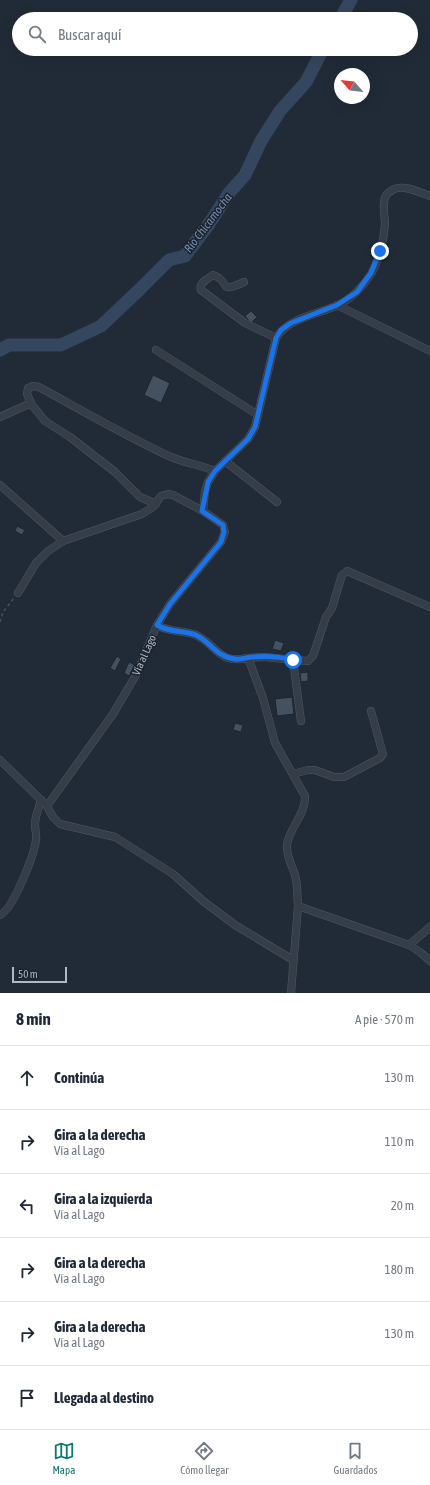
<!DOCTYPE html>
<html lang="es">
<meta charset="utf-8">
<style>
:root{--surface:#fff;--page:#f6f6f7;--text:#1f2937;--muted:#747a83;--line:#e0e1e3;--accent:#0f766e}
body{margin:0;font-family:"Asap Condensed",sans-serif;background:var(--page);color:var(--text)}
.compass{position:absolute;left:334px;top:68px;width:36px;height:36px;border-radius:50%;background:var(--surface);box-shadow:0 4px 16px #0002;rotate:297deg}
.scale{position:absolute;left:12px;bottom:10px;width:55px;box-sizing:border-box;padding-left:4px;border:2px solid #afb8c5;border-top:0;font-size:11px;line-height:14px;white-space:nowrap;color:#afb8c5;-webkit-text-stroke:3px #1a222d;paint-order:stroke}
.stop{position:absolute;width:12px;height:12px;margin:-9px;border:3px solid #1a73e8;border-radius:50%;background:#fff}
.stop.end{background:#1a73e8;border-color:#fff;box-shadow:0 1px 4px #0008}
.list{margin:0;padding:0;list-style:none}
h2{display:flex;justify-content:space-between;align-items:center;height:52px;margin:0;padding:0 16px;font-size:17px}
h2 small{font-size:13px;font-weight:400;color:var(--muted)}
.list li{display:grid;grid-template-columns:26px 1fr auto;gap:12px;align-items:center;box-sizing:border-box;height:64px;padding:0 16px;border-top:1px solid var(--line)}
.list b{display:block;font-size:15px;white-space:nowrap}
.list p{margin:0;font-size:13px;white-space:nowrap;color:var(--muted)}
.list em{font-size:13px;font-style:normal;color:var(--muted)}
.icon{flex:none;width:22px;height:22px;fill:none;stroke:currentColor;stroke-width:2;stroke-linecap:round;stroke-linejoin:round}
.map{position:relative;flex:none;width:430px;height:993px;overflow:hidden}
.search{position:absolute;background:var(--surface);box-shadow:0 4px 16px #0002;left:12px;right:12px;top:12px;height:44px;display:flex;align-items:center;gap:10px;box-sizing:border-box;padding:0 14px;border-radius:22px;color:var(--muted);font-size:15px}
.sheet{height:436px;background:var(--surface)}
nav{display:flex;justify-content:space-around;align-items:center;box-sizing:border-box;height:56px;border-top:1px solid var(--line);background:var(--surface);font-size:11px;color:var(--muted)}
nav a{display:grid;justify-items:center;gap:2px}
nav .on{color:var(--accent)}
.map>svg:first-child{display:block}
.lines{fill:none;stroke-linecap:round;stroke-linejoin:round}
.river{stroke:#35475f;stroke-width:13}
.building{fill:#445160;stroke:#1c242f}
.minor-casing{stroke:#4f5863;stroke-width:8}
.path{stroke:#415456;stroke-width:1.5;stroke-dasharray:3 3;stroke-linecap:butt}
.minor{stroke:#353d48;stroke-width:7}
.route{stroke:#1a73e8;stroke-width:5}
.labels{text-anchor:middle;stroke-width:3;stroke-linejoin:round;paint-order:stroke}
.street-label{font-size:11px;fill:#afb8c5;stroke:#1a222d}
.water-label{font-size:12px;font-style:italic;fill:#788fac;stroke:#1a222d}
</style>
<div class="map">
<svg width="430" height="993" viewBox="0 0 430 993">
<rect width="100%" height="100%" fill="#212b38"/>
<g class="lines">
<!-- river -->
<g class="river">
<polyline points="340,19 351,0"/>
<polyline points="0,350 9,345 61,345 101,326 139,290 169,260 185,256 209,224 229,193 245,175 261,141 280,111 306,82 323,49"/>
</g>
</g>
<!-- building -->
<g class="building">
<polygon points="251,311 257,317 251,323 245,316"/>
<polygon points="153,375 170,383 161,403 144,395"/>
<polygon points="17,526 25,530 22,535 15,531"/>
<polygon points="275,640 284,643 281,651 272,649"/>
<polygon points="117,656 121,659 115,671 110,668"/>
<polygon points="129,662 135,665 129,676 124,673"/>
<polygon points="308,672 308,681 301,682 300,673"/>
<polygon points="292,697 294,714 277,716 275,699"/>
<polygon points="235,723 243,725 241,732 233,730"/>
</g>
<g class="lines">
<!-- minor casing -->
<g class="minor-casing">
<g id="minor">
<path d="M244,282C216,295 232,281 213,275C208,279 198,283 201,290L245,323L276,338"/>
<polyline points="337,305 430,351"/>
<polyline points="156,350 258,415"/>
<path d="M32,405L27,394L28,388L33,386L39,387C83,411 126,436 171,457C185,463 201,465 215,471"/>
<polyline points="0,417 29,404 32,405 45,421 70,437 115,472 140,497 156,504"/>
<polyline points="225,461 277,502"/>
<polyline points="0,485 63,541"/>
<polyline points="18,593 36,563 47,552 63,541 142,514 153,507 161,496 168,494 173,495 203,511"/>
<path d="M157,625C170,633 184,630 196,635C216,644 219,665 247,658L250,663L263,698L275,743L305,796C306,814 289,828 287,845C286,856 292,865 295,875C298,885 297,896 298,906"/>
<polyline points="247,658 265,657 293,660 301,721"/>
<polyline points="293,660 308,661 313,656 326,617 332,608 342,575 347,571 430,607"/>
<polyline points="0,760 44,803"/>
<polyline points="293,774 308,770 315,770 334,777 344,777 380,758 383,754 371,711"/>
<path d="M0,915C13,910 34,855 36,840C37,835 35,830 35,825C35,816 39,808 41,800"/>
<polyline points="409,945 420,952 430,961"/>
<path d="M293,960L235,925L203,901L173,874L115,837L60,824L53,817L47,806L113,714L136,675L157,625L170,604L221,542L225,532L223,525L203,511L205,491L208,482L215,471L248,439L255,427L276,338C288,318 315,315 336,306C350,300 363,287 371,274C379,260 384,240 385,224C385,215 381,202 387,194C389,192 395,188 398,188C408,186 420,193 430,196"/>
<polyline points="291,993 298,906 409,945 430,927"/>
</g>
</g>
<!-- path -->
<polyline class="path" points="0,622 3,612 14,598"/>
<!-- minor -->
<use href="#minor" class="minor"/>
</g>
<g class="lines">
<!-- route -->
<path class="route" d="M293,660C281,657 266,656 253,657C247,657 241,660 235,659C216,657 211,642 196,635C183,630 170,633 157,625L170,604L221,542L224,532L223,525L202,511L208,482L215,471L248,439L255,427L276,338L281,330L291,323L337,305L357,292L371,273L380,251"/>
</g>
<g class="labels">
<!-- street labels -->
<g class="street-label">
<text transform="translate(144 655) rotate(-66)" y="4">Vía al Lago</text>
</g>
<!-- water labels -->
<g class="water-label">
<text transform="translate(208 223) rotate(-53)" y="4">Río Chicamocha</text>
</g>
</g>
</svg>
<svg class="compass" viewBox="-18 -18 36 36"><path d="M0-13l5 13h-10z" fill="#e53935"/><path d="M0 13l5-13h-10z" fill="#747a83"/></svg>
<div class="scale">50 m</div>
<div class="stop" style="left:293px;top:660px"></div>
<div class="stop end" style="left:380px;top:251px"></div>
<div class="search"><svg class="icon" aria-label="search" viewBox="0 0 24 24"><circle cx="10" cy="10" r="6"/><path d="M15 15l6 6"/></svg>Buscar aquí</div>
</div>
<section class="sheet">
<h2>8 min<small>A pie · 570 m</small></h2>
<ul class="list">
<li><svg class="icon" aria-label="ahead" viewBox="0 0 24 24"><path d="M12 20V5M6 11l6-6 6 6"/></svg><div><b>Continúa</b></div><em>130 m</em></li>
<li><svg class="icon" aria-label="right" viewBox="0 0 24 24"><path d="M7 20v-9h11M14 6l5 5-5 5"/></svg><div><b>Gira a la derecha</b><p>Vía al Lago</p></div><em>110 m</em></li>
<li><svg class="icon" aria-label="left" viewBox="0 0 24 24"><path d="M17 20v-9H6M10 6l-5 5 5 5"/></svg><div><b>Gira a la izquierda</b><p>Vía al Lago</p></div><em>20 m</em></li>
<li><svg class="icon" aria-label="right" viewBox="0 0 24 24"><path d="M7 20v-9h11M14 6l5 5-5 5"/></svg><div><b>Gira a la derecha</b><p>Vía al Lago</p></div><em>180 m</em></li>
<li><svg class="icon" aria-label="right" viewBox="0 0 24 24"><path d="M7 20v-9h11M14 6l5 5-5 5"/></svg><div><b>Gira a la derecha</b><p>Vía al Lago</p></div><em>130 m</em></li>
<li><svg class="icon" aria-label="arrive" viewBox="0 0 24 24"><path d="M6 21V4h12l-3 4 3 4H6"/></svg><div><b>Llegada al destino</b></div></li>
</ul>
</section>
<nav>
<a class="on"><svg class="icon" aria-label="map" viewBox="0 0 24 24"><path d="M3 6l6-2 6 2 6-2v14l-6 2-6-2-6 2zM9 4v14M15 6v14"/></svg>Mapa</a>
<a><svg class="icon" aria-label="directions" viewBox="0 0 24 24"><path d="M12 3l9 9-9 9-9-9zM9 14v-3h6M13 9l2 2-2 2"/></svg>Cómo llegar</a>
<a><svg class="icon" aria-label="saved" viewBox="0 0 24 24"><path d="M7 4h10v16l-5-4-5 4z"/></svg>Guardados</a>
</nav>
